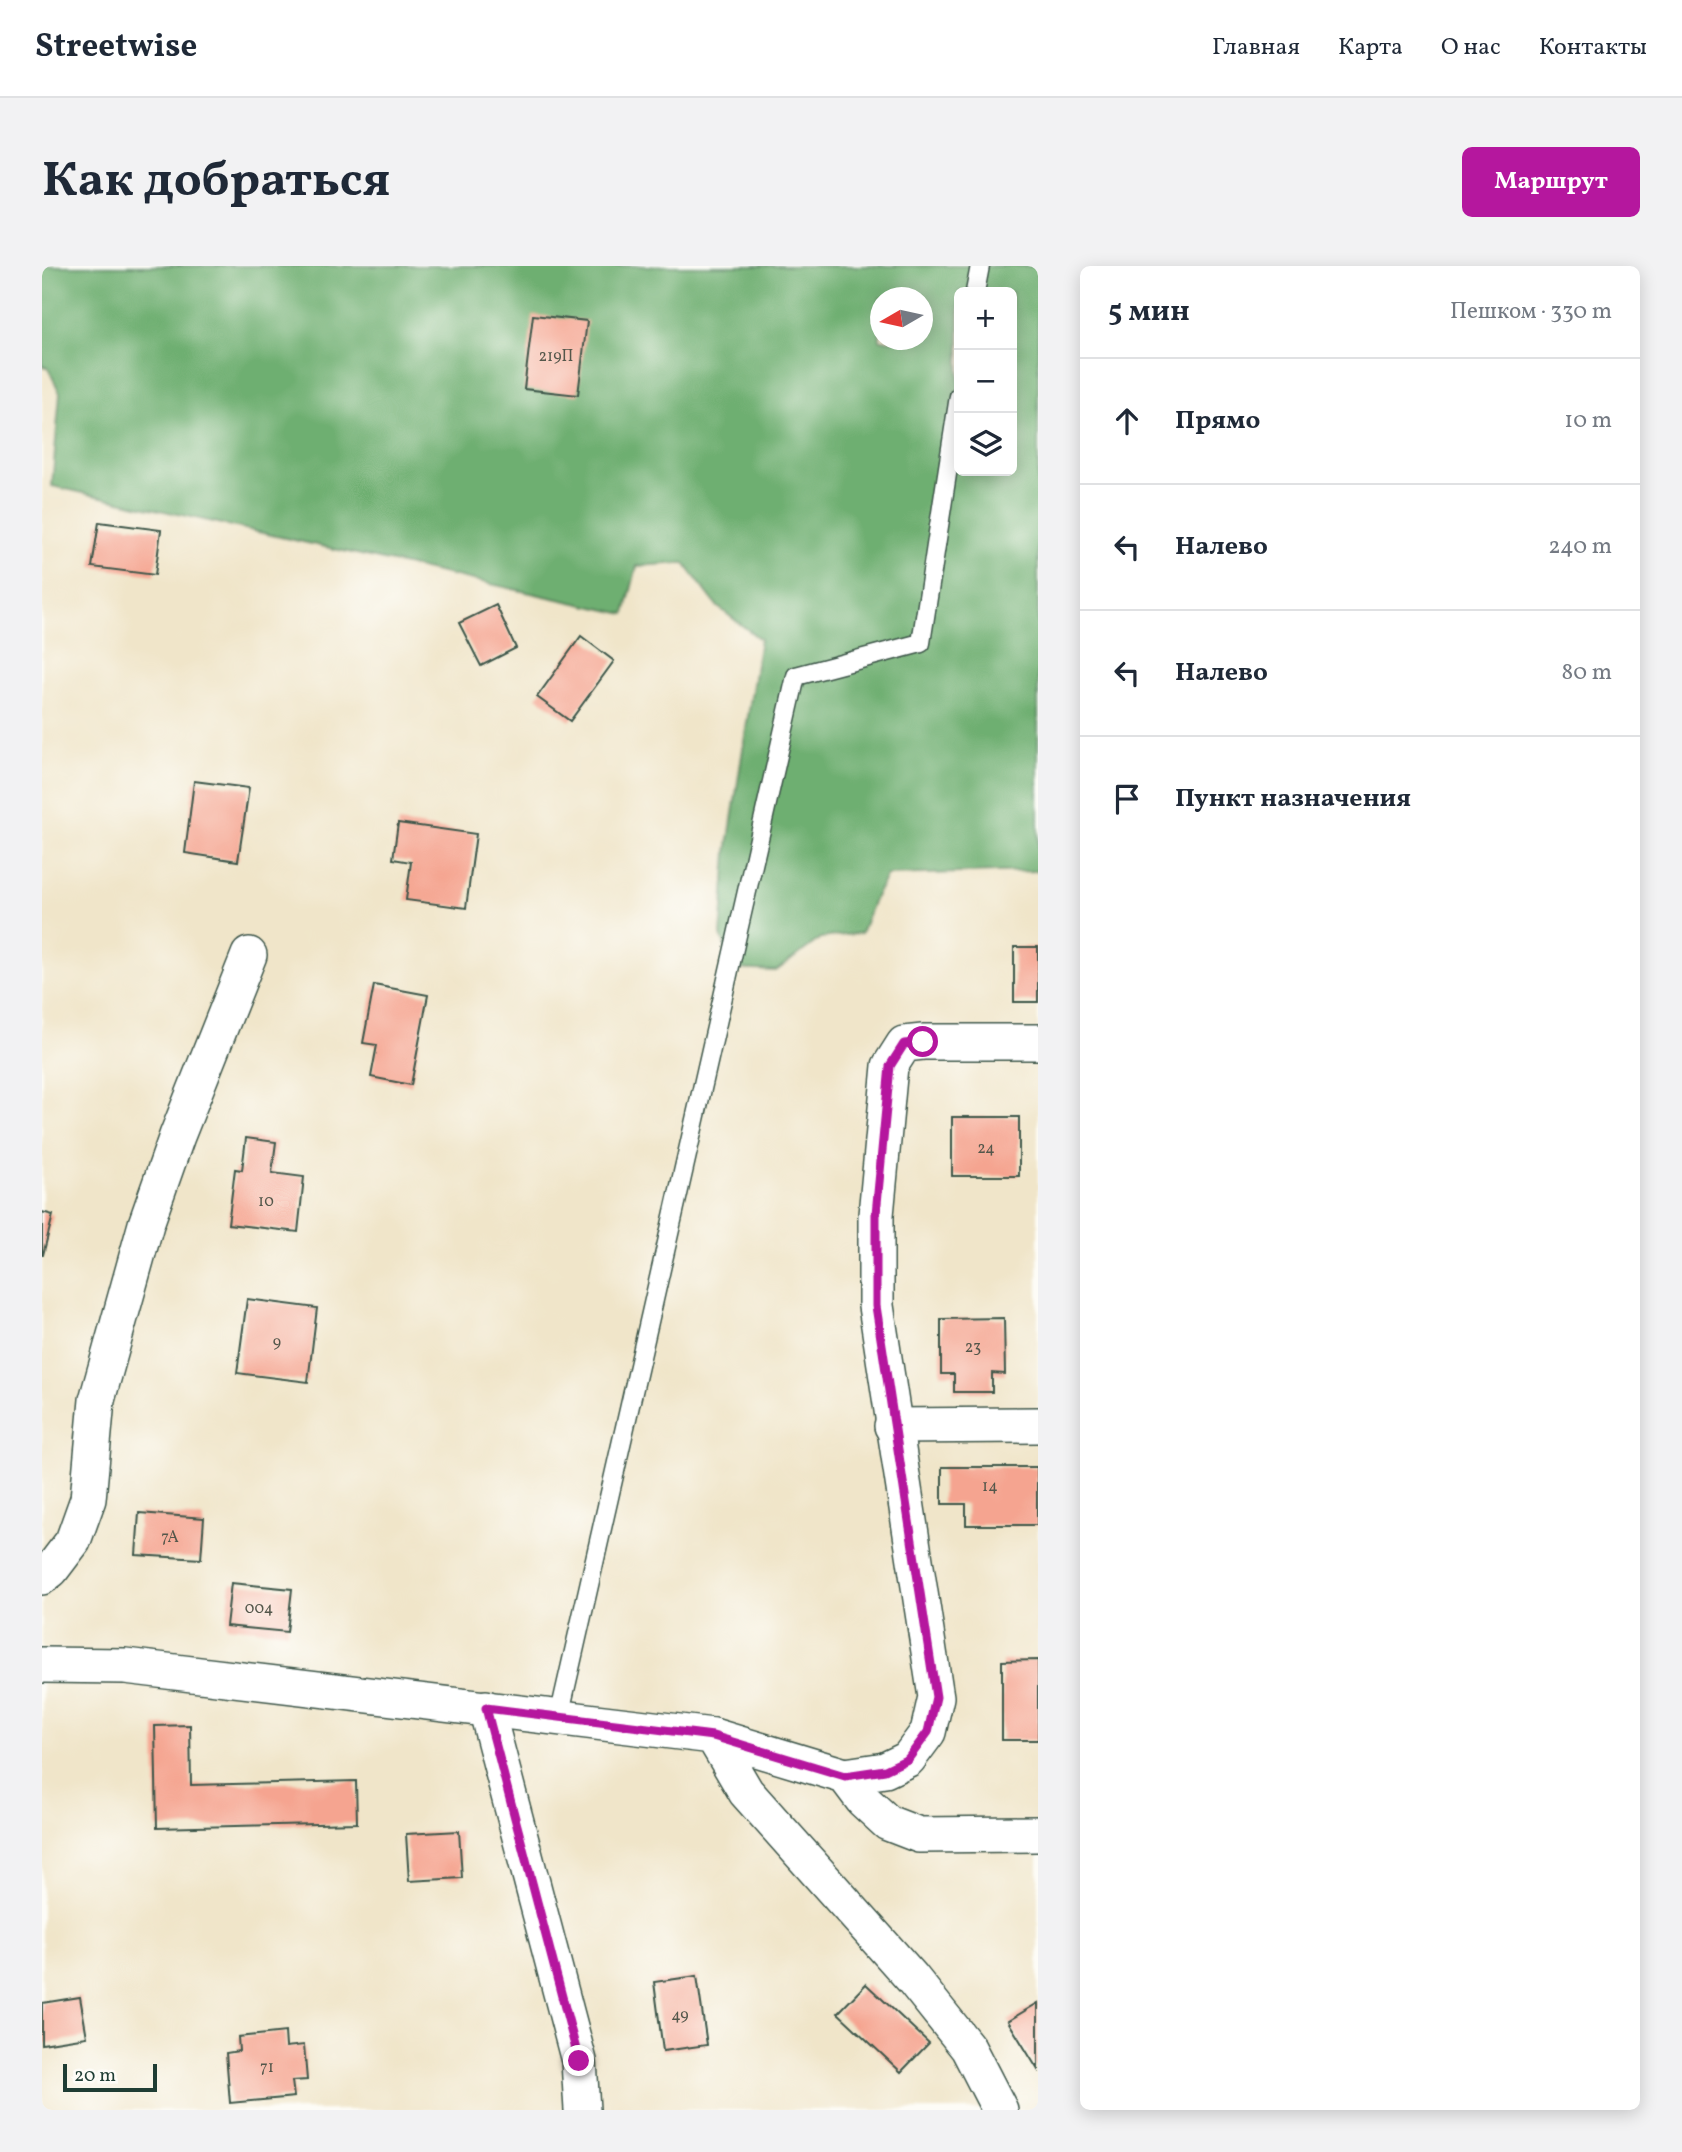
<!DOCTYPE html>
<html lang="ru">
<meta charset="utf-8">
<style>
:root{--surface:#fff;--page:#f2f2f3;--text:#1f2937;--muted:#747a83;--line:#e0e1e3;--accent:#b5179e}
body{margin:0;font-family:Vollkorn,serif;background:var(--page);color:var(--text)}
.controls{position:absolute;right:21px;top:21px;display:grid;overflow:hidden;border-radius:10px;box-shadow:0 4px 18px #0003}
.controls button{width:63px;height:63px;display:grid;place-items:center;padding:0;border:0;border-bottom:2px solid var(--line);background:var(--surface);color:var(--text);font:35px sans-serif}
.compass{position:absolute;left:828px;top:21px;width:63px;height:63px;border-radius:50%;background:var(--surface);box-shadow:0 4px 18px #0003;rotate:261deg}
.scale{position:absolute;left:21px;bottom:18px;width:94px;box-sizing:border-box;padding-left:7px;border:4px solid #1f3d34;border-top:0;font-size:19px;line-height:24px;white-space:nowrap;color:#1f3d34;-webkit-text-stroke:5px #fdfcf7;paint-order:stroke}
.stop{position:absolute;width:21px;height:21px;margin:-16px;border:5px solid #b5179e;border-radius:50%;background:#fff}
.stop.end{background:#b5179e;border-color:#fff;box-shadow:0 2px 7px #0008}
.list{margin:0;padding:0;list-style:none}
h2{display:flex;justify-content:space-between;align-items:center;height:91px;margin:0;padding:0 28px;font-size:30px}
h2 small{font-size:23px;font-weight:400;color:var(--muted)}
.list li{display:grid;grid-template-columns:46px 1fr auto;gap:21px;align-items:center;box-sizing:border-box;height:126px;padding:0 28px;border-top:2px solid var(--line)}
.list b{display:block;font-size:26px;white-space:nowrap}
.list em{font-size:23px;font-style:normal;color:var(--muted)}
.icon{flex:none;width:38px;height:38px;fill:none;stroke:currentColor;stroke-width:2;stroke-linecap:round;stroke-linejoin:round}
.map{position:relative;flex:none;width:996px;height:1844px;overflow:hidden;border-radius:10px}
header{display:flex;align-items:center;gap:42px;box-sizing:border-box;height:98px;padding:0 35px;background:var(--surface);border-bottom:2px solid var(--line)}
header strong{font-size:33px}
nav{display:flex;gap:38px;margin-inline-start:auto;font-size:24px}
.intro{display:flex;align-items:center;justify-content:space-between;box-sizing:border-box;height:168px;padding:0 42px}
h1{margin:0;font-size:49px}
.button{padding:18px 32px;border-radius:10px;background:var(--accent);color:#fff;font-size:24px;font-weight:700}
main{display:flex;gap:42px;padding:0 42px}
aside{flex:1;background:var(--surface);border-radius:10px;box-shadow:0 4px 18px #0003}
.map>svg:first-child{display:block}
.forest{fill:#6eaf71;stroke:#467652;stroke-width:2;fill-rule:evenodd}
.building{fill:#f5a490}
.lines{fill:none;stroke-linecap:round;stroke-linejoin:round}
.lane-casing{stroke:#3e564a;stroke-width:21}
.street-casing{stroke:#3e564a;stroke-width:38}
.lane{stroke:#fff;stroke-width:18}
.street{stroke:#fff;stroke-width:35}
.route{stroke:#b5179e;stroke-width:9}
.labels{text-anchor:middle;stroke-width:5;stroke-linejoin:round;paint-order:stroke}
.number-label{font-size:16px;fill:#54574b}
</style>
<header>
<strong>Streetwise</strong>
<nav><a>Главная</a><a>Карта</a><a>О нас</a><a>Контакты</a></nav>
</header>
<div class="intro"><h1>Как добраться</h1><a class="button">Маршрут</a></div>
<main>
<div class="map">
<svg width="996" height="1844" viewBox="0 0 996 1844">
<rect width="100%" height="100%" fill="#fdfcf7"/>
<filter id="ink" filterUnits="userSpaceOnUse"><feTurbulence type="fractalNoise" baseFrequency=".0143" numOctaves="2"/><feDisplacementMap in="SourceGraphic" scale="14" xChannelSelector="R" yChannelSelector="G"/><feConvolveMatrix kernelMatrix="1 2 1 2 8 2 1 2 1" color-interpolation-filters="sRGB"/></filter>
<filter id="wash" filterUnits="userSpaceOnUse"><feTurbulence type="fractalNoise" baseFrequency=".00686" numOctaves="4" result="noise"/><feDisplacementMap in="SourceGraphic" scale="28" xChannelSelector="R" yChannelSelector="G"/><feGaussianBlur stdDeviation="1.57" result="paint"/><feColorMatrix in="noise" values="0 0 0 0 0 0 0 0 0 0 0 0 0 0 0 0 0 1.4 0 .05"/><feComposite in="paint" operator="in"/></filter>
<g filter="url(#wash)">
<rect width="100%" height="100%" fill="#f0e5c9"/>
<!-- forest -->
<path class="forest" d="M0,0H996V605L845,609L833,631L819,667L779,672L734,705L691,703L679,669L685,586L718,373L676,341L642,297L595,300L583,348L10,220L18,127L6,102L0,99ZM917,26H970V205H917ZM838,32H880V74H838Z"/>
<g id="blocks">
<!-- building -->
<g class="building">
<polygon points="491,49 545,55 536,129 482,123"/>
<polygon points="57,256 119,264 113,309 50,301"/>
<polygon points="454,339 474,382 439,400 417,357"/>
<polygon points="539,370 572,395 528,455 495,431"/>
<polygon points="152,515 207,522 196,595 143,587"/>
<polygon points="356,557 434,568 424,642 364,634 369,596 351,593"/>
<rect x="972" y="681" width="24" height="55"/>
<polygon points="332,719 386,729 369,819 329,811 335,779 321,777"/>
<rect x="910" y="851" width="67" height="59"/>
<polygon points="204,872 234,876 230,907 262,911 256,966 186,958 193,903 200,904"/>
<polygon points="0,946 11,949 1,989 0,989"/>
<polygon points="205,1033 275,1042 266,1116 195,1107"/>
<polygon points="962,1052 963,1108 950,1107 950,1126 912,1126 912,1108 899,1108 899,1053"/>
<polygon points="900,1201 995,1201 995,1259 924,1259 924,1238 900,1238"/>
<polygon points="97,1247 162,1252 159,1293 94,1289"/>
<polygon points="189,1317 250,1323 245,1366 184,1360"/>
<polygon points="996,1394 996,1474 960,1474 960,1395"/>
<polygon points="148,1459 149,1519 314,1515 315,1557 115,1562 113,1460"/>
<polygon points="417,1565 420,1612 367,1615 364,1568"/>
<polygon points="655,1710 665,1779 621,1785 612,1716"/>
<polygon points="824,1718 887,1777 859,1806 796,1747"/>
<polygon points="38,1731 45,1771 0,1778 0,1737"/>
<polygon points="996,1737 996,1804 966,1755"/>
<polygon points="243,1766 244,1781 262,1779 265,1814 250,1815 252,1831 188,1837 184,1787 197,1785 196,1771"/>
</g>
</g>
</g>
<g filter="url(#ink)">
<use href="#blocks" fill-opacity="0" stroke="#3e564a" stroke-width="2"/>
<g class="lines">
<!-- lane casing -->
<g class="lane-casing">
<g id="lane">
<polyline points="933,26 938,0"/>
<polyline points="517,1451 754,410 879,377 917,130"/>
</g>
</g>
<!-- street casing -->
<g class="street-casing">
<g id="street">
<polyline points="850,1160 996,1159"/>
<polyline points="0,1311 9,1304 31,1275 46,1233 55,1134 104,958 135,870 207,689"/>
<polyline points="0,1399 83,1400 671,1470 704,1526 870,1712 926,1782 958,1844"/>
<polyline points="444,1442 537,1795 540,1844"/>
<polyline points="671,1470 803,1510 821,1534 846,1557 877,1569 996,1568"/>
<polyline points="803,1510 843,1504 866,1493 886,1466 894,1431 834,1040 834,949 848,800 862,778 881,776 996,776"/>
</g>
</g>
<!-- lane -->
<use href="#lane" class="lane"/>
<!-- street -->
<use href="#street" class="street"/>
</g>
</g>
<g class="lines" filter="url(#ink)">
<!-- route -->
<polyline class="route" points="537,1795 444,1442 671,1470 803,1510 843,1504 866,1493 886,1466 894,1431 834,1040 834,948 848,800 862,778 881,776"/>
</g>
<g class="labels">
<!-- number labels -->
<g class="number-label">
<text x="514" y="95">219П</text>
<text x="944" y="887">24</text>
<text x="224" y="940">10</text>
<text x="235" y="1081">9</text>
<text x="931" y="1086">23</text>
<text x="948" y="1225">14</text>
<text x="128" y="1276">7А</text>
<text x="217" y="1347">004</text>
<text x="638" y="1754">49</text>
<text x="225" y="1806">71</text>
</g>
</g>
</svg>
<div class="controls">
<button>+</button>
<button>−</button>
<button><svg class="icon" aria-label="layers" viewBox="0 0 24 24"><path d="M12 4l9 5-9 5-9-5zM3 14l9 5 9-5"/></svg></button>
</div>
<svg class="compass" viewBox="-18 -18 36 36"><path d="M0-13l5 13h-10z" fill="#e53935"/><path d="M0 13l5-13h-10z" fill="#747a83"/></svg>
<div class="scale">20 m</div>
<div class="stop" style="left:881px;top:776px"></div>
<div class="stop end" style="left:537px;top:1795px"></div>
</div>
<aside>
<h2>5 мин<small>Пешком · 330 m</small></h2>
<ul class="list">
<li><svg class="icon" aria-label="ahead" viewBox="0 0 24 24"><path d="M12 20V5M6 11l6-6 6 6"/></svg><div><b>Прямо</b></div><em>10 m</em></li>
<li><svg class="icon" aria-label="left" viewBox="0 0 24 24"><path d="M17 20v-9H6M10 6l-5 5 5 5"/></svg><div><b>Налево</b></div><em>240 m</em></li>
<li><svg class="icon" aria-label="left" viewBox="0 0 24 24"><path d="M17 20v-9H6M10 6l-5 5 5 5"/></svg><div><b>Налево</b></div><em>80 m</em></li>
<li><svg class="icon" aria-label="arrive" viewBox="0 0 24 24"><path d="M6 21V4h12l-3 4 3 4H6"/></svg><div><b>Пункт назначения</b></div></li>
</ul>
</aside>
</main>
